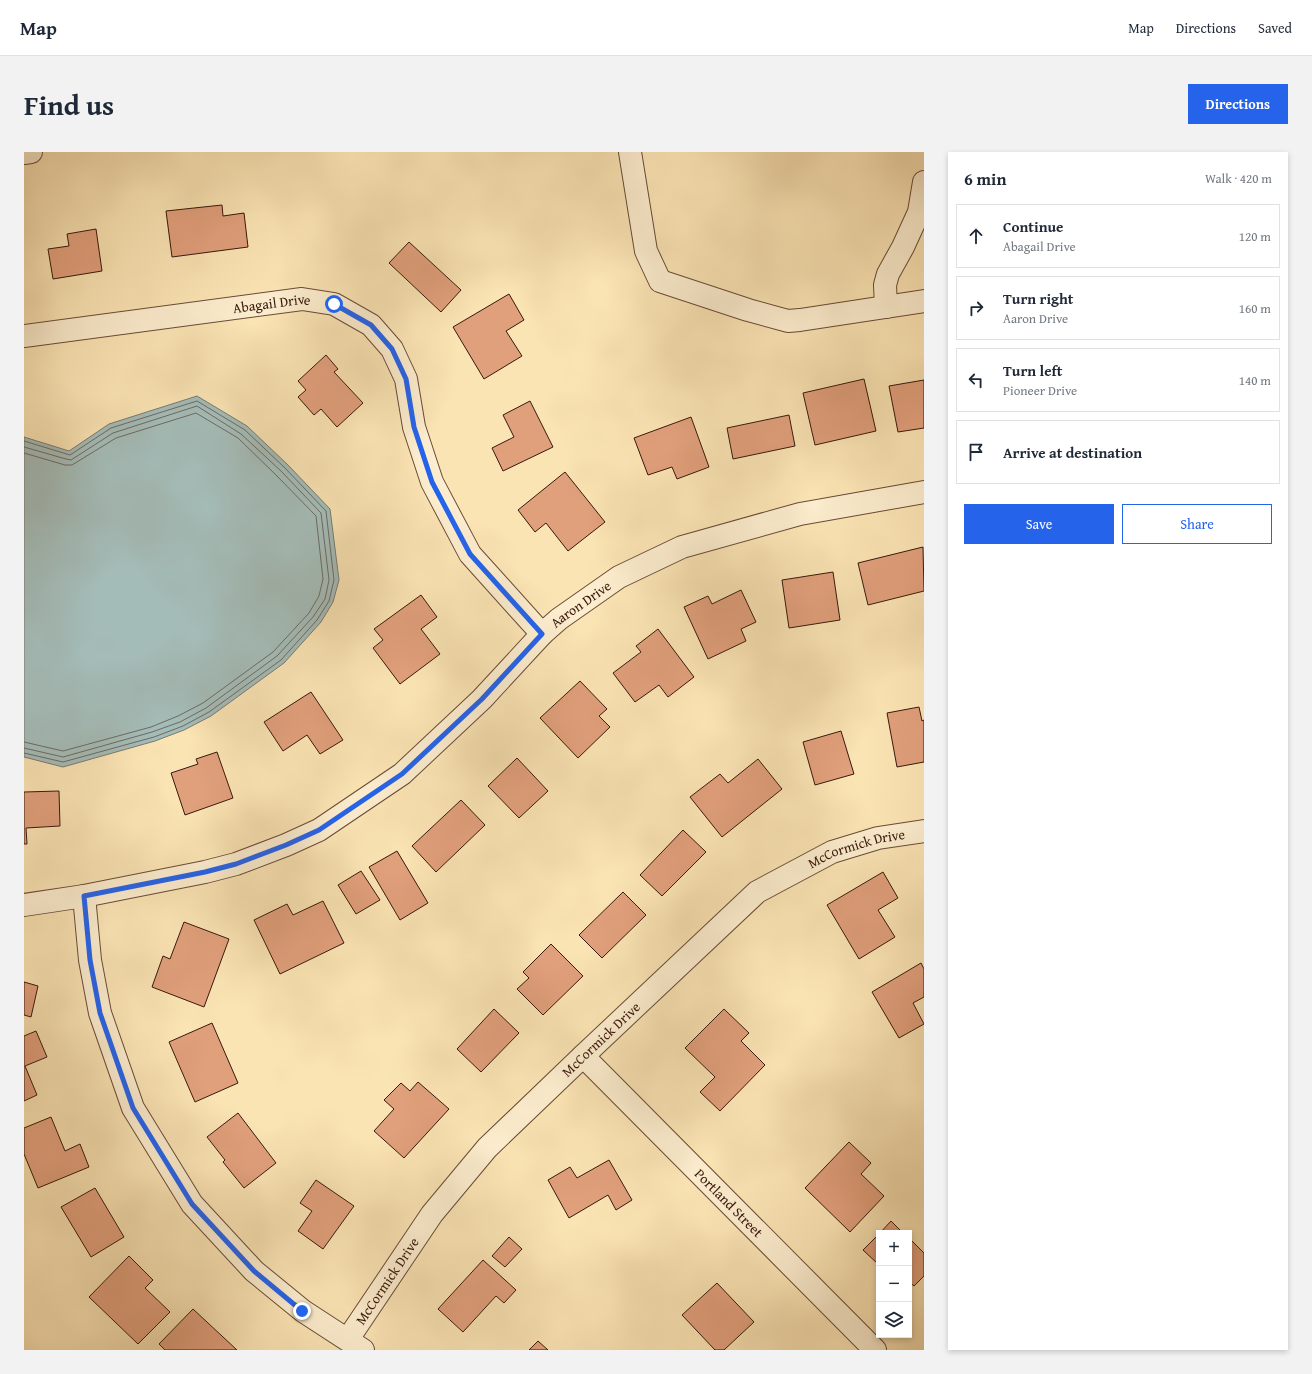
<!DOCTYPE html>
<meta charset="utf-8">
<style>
:root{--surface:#fff;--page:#f2f2f3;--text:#1f2937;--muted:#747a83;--line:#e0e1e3;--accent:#2563eb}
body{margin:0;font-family:"Gentium Book Plus",serif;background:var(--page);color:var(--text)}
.controls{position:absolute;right:12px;bottom:12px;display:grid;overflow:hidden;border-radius:0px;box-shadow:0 2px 6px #0003}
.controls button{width:36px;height:36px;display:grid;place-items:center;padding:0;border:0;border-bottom:1px solid var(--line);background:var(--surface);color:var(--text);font:20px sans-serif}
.stop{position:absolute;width:12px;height:12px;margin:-9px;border:3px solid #2563eb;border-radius:50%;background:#fff}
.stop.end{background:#2563eb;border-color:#fff;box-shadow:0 1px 4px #0008}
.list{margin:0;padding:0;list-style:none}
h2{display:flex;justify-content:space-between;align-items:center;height:52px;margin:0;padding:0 16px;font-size:17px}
h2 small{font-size:13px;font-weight:400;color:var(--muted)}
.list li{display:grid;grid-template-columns:26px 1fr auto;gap:12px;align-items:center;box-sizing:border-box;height:64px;margin:0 8px 8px;padding:0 8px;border:1px solid var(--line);border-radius:0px}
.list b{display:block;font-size:15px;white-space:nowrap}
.list p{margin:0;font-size:13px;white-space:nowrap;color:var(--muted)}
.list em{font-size:13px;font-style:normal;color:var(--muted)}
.actions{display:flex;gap:8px;padding:12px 16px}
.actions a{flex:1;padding:9px 0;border:1px solid var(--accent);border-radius:0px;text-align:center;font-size:14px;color:var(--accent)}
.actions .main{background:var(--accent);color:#fff}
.icon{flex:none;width:22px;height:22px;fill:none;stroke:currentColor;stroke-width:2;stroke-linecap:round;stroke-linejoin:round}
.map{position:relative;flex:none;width:900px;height:1198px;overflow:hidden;border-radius:0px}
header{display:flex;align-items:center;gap:24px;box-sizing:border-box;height:56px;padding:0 20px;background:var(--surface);border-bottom:1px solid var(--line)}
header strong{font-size:19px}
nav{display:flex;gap:22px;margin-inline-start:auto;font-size:14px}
.intro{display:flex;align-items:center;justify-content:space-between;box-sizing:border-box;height:96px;padding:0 24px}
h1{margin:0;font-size:28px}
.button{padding:10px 18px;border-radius:0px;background:var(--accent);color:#fff;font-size:14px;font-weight:700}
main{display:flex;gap:24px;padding:0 24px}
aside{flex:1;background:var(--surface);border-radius:0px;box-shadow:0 2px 6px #0003}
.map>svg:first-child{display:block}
.water{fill:#a4bcb8;stroke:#797a73}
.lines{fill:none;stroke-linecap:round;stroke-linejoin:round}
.shore{stroke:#6e6a62;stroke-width:1}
.building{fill:#e1a07c;stroke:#38180c}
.minor-casing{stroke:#694b36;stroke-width:24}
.minor{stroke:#fcedce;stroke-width:22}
.route{stroke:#2563eb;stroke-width:5}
.labels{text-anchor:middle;stroke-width:4;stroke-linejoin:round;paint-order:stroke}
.street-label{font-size:14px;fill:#38180c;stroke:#fcedce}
</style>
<header>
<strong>Map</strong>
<nav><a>Map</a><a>Directions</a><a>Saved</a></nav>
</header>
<div class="intro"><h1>Find us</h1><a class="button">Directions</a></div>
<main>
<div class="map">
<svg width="900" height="1198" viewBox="0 0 900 1198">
<rect width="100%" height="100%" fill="#fbe4b4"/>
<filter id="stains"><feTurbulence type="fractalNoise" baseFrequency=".005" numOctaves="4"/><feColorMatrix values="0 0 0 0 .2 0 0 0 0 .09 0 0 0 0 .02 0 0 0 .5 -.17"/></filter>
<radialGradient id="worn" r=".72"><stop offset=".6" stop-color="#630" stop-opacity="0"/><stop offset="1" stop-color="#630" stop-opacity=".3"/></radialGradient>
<!-- water -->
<polygon class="water" points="173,244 223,274 264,313 306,357 315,428 309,450 297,470 260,511 187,564 160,578 131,589 39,615 0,605 0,285 45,299 85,272"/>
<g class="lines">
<!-- shore -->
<g class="shore">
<polyline points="0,289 46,303 87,276 173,249 221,278 261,316 302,359 310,428 305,449 293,468 257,508 185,560 159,574 130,585 39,610 0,601"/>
<polyline points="0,295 42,307 47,308 89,281 173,254 217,282 257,319 297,361 305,428 301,447 289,465 253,504 182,556 156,570 128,580 39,605 0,596"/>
<polyline points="0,301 41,313 48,313 92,286 172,261 214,286 253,324 292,364 299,427 295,444 285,461 249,500 179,551 154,564 127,575 39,599 0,590"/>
</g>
</g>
<!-- building -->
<g class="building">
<polygon points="198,53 199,64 220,61 224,95 148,105 142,59"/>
<polygon points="72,77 78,119 29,127 24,97 45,94 43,82"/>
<polygon points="385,90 437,138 417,160 365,111"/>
<polygon points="485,142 500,168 482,179 498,204 460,227 429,175"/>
<polygon points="302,203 314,217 310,220 339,251 313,275 297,257 290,263 274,245 282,238 274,229"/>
<polygon points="840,227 852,279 791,293 779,241"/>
<polygon points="900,228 900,276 874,280 865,234"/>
<polygon points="506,249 529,295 479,319 468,296 490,285 479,263"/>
<polygon points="765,263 771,294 709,307 703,276"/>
<polygon points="667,265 685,315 653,327 648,315 624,323 610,286"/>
<polygon points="541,320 581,370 544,399 522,371 511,380 494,358"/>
<polygon points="899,395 900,439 844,453 834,411"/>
<polygon points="809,420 816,468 765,476 758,428"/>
<polygon points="717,438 732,470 717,477 722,489 684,507 660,455 684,444 688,452"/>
<polygon points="397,443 413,465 397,477 416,502 376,532 349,496 359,488 350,477"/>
<polygon points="634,477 670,525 644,545 635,533 611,550 589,521 617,500 612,494"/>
<polygon points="556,529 583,557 575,564 586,575 554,606 516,566"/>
<polygon points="287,540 319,588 296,602 283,583 259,599 240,570"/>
<polygon points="895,555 898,569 900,568 900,610 873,615 863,561"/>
<polygon points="817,579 830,622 791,633 779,590"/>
<polygon points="193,600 209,646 161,663 147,621 174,612 172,607"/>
<polygon points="493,606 524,639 495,666 464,634"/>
<polygon points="734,607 758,637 698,685 666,645 696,622 704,631"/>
<polygon points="35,639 36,674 2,676 3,692 0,692 0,640"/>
<polygon points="437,648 461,673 412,720 388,694"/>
<polygon points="659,678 682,700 638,744 616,723"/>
<polygon points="373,699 404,751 376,768 345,715"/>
<polygon points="337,719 356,748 332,762 314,733"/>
<polygon points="859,720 874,746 854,758 871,785 835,807 803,753"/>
<polygon points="599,740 622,763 578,806 555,783"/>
<polygon points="299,749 320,791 256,822 230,768 263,752 269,763"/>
<polygon points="160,770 205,787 180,855 128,835 139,804 146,807"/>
<polygon points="527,792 559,824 519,863 493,837 505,826 499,820"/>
<polygon points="897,811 900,817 900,845 889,851 900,872 875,886 848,840"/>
<polygon points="0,830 14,834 7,865 0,863"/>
<polygon points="470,857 495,881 457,920 433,897"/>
<polygon points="700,857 725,881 717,889 741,913 696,959 676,940 691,925 661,896"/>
<polygon points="188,871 214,931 171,950 145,890"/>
<polygon points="12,879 23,905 1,914 13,943 0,949 0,884"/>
<polygon points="394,930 425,957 380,1006 350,979 370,957 360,948 377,931 386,939"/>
<polygon points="214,961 252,1011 220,1036 199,1010 201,1008 183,985"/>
<polygon points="27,965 41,999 56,992 65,1015 14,1036 0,1002 0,976"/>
<polygon points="825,990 847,1011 837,1022 860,1044 826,1080 781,1036"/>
<polygon points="585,1008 608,1048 592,1058 584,1043 545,1066 524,1028 546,1015 553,1026"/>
<polygon points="292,1028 330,1054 299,1097 274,1079 288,1059 276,1051"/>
<polygon points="71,1036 100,1085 67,1105 37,1055"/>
<polygon points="867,1069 879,1081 856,1081"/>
<polygon points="855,1082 855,1113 839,1098"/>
<polygon points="485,1085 498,1097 481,1115 468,1104"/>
<polygon points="885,1086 900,1101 900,1124 890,1134 885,1130"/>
<polygon points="105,1104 129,1128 121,1136 146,1160 114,1192 65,1145"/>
<polygon points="459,1108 492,1138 480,1151 472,1144 439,1180 414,1157"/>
<polygon points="693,1131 730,1170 700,1198 691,1198 658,1163"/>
<polygon points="169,1157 213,1198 141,1198 135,1192"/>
<polygon points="514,1189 524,1198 505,1198"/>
</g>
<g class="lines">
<!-- minor casing -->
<g class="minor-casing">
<g id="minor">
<polyline points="606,0 622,99 636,129 724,158 764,169 776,168 900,149"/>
<polyline points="0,1 7,0"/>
<polyline points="862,155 861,133 864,122 879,95 895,60 900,30"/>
<path id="s1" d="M0,184L278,147L310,152L347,173L368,197L382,227L390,275L408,330L446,402L518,482"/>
<polyline points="60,744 66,808 76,861 109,956 168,1052 230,1119 279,1159 339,1198"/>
<path id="s2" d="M0,753L60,744L181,720L212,712L262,693L295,678L378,622L458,547L518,482L535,467L595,425L658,395L776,362L900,340"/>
<path id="s3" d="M559,904L851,1198"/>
<path id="s4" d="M324,1187L408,1062L463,996L559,904L733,740L808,700L854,686L900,679"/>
</g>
</g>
<!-- minor -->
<use href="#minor" class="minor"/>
</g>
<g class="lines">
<!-- route -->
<polyline class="route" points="278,1159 230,1119 168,1052 109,956 76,861 66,808 60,744 181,720 212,712 262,693 295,678 378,622 458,547 518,482 446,402 408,330 390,275 382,227 368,197 347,173 310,152"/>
</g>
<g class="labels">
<!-- street labels -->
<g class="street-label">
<text dy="5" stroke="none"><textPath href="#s1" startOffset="250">Abagail Drive</textPath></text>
<text dy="5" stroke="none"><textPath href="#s2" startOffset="653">Aaron Drive</textPath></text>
<text dy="5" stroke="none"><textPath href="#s4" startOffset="718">McCormick Drive</textPath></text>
<text dy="5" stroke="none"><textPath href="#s4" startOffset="394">McCormick Drive</textPath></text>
<text dy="5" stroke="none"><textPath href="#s3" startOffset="207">Portland Street</textPath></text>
<text dy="5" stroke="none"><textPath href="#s4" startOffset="70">McCormick Drive</textPath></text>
</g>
</g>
<rect width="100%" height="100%" filter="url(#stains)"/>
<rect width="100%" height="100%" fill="url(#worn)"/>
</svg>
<div class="controls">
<button>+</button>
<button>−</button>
<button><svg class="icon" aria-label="layers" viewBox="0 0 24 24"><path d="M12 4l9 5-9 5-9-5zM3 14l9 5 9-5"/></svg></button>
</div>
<div class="stop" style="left:310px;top:152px"></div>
<div class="stop end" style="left:278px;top:1159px"></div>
</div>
<aside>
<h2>6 min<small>Walk · 420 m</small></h2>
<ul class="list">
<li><svg class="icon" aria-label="ahead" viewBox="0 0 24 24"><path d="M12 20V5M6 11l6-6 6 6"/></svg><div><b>Continue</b><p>Abagail Drive</p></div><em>120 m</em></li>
<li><svg class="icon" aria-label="right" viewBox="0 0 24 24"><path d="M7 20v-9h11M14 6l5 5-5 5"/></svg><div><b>Turn right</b><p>Aaron Drive</p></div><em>160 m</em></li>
<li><svg class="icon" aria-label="left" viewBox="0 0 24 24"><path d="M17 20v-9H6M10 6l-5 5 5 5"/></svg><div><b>Turn left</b><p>Pioneer Drive</p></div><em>140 m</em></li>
<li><svg class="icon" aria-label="arrive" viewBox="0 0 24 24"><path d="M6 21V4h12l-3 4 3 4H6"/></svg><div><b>Arrive at destination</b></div></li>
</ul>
<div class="actions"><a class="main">Save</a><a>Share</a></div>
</aside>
</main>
